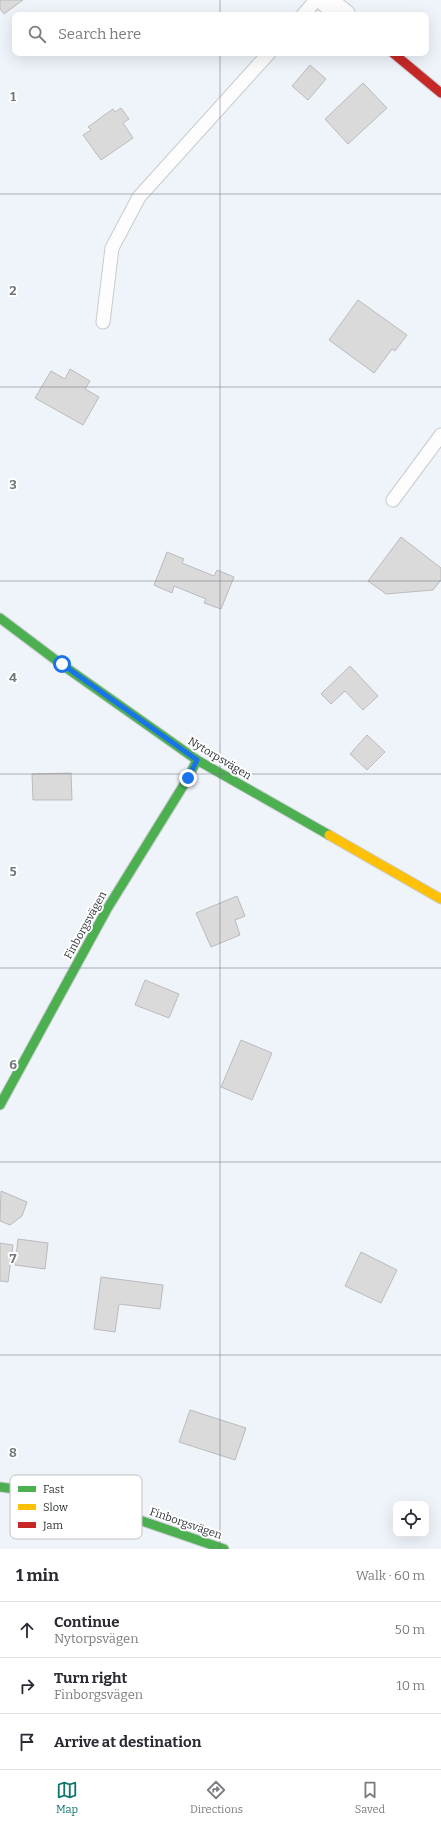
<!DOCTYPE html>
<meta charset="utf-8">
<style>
:root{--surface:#fff;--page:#f7f7f7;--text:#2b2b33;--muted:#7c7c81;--line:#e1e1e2;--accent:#0f766e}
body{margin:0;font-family:Bitter,serif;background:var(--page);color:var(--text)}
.controls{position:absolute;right:12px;bottom:12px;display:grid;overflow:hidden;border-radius:8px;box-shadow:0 4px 16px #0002}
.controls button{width:36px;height:36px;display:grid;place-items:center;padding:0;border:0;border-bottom:1px solid var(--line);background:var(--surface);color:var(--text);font:20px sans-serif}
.stop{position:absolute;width:12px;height:12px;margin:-9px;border:3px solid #1a73e8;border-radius:50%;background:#fff}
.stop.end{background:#1a73e8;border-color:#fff;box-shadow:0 1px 4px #0008}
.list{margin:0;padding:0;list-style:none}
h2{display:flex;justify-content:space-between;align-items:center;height:52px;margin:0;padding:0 16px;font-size:17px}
h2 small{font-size:13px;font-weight:400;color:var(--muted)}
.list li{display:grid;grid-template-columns:26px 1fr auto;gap:12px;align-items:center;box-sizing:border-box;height:56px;padding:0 16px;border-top:1px solid var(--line)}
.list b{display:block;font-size:15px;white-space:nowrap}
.list p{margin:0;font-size:13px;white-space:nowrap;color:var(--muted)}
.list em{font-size:13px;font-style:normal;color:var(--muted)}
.icon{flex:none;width:22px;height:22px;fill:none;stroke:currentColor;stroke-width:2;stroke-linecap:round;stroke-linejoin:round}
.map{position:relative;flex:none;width:441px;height:1549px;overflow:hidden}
.search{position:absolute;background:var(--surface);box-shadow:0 4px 16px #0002;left:12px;right:12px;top:12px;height:44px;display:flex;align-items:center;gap:10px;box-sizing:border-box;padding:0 14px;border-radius:8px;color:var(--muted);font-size:15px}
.sheet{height:220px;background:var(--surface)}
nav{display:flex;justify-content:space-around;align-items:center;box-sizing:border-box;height:56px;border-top:1px solid var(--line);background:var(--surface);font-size:11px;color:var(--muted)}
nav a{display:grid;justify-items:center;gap:2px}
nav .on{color:var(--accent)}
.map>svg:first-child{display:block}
.building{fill:#dadadb;stroke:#bbbbbd}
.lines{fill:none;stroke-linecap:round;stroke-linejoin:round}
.lane-casing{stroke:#c7cbcf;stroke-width:15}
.street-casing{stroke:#c7cbcf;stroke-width:24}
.fast-casing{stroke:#c7cbcf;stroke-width:11}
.slow-casing{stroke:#c7cbcf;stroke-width:11}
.jam-casing{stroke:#c7cbcf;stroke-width:11}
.lane{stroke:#fdfdfe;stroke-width:13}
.street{stroke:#fdfdfe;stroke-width:22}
.fast{stroke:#4caf50;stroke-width:9}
.slow{stroke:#ffc107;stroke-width:9}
.jam{stroke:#c62828;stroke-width:9}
.route{stroke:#1a73e8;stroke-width:5}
.grid{fill:none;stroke:#72777b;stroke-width:1;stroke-opacity:0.55}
.labels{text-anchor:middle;stroke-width:4;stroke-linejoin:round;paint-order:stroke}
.street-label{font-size:11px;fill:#2f3336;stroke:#fff}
.key{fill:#fff;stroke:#c1c2c3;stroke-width:1}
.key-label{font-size:11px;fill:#2f3336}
.grid-label{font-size:13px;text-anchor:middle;font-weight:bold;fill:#72777b;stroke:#fff;stroke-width:4;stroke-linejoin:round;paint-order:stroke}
</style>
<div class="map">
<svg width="441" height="1549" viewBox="0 0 441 1549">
<rect width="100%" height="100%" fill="#eff4fa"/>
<!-- building -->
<g class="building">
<polygon points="0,0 23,0 4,14 0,9"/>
<polygon points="310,65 326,79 308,100 292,86"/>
<polygon points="363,83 387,108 348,144 325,119"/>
<polygon points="121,108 129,119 123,123 133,138 101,160 83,135 91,130 88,127 113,109 115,112"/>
<polygon points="358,300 407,335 395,351 392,349 374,373 329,340"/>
<polygon points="70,369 90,381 85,389 99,397 83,425 35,398 51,371 65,379"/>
<polygon points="401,537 441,568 441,580 433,590 386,594 368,581"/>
<polygon points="167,552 184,559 182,563 214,576 217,570 234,577 221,609 204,603 206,599 174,586 172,593 154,585"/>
<polygon points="350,666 378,696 363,710 345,691 331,704 321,694"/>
<polygon points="367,735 385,752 367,770 350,754"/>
<polygon points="71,773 72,800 33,800 32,774"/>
<polygon points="237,896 245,916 235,920 240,935 211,947 196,913"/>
<polygon points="145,980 179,994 169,1018 135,1005"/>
<polygon points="241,1040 272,1053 252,1100 221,1087"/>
<polygon points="1,1191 27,1202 22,1216 10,1225 0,1221"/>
<polygon points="18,1239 48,1243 45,1269 15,1265"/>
<polygon points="0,1243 13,1245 8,1282 0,1281"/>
<polygon points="361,1252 397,1270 381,1303 345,1286"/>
<polygon points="101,1277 163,1285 160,1309 119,1304 115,1332 94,1329"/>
<polygon points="190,1410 246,1428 235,1460 179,1442"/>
</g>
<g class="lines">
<!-- lane casing -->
<g class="lane-casing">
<g id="lane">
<polyline points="303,15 316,0"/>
<polyline points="103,322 112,248 139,197 269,53"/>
<polyline points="393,500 441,435"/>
</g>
</g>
<!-- street casing -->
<g class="street-casing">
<polyline id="street" points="325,0 344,15"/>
</g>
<!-- fast casing -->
<g class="fast-casing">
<g id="fast">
<polyline points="0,618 61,664 197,760 329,835"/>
<polyline points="0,1105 107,909 188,778 197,760"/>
<polyline points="0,1487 45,1493 113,1511 224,1549"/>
</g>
</g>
<!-- slow casing -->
<g class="slow-casing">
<polyline id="slow" points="329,835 441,899"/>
</g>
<!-- jam casing -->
<g class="jam-casing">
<polyline id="jam" points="393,53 441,93"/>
</g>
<!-- lane -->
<use href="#lane" class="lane"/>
<!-- street -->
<use href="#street" class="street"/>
<!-- fast -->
<use href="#fast" class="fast"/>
<!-- slow -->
<use href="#slow" class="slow"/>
<!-- jam -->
<use href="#jam" class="jam"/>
</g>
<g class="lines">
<!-- route -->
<polyline class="route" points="62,664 197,760 188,778"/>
</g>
<!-- grid -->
<path class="grid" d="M220,0V15M220,53V1549M0,194H441M0,387H441M0,581H441M0,774H441M0,968H441M0,1162H441M0,1355H441"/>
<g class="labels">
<!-- street labels -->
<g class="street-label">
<text transform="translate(220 758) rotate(31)" y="4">Nytorpsvägen</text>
<text transform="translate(85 925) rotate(-61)" y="4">Finborgsvägen</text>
<text transform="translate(186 1523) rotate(19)" y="4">Finborgsvägen</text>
</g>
</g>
<!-- legend -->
<rect x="10" y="1475" width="132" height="64" rx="6" class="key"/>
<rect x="18" y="1486" width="18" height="6" fill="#4caf50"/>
<rect x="18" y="1504" width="18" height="6" fill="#ffc107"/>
<rect x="18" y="1522" width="18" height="6" fill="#c62828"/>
<g class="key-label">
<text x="43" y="1493">Fast</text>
<text x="43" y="1511">Slow</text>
<text x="43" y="1529">Jam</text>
</g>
<g class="grid-label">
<text x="13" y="101">1</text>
<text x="13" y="295">2</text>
<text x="13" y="489">3</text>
<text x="13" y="682">4</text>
<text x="13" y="876">5</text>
<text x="13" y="1069">6</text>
<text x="13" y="1263">7</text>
<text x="13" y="1457">8</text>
</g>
</svg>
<div class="controls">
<button><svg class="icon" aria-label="locate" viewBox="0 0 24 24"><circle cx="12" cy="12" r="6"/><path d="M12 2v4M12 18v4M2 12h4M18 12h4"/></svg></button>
</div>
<div class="stop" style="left:62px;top:664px"></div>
<div class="stop end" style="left:188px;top:778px"></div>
<div class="search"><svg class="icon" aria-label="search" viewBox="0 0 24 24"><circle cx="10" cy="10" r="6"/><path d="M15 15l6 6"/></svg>Search here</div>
</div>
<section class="sheet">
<h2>1 min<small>Walk · 60 m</small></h2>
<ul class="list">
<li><svg class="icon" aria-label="ahead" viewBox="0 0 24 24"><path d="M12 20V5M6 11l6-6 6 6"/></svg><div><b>Continue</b><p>Nytorpsvägen</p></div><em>50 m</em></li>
<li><svg class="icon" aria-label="right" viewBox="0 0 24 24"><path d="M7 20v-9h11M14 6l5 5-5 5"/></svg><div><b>Turn right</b><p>Finborgsvägen</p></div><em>10 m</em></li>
<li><svg class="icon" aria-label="arrive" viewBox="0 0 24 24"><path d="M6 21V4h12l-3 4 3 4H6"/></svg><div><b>Arrive at destination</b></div></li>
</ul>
</section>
<nav>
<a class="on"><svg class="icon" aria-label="map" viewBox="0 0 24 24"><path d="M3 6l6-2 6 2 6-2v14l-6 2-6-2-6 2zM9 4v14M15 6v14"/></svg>Map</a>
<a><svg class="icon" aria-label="directions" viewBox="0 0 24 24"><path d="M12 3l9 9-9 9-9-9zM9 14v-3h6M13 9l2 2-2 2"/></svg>Directions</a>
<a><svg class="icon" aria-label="saved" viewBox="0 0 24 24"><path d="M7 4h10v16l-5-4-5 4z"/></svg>Saved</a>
</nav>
